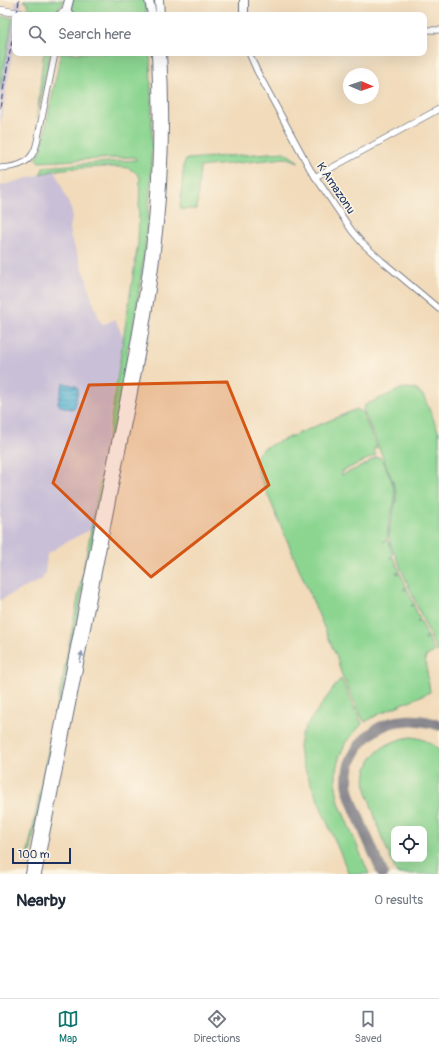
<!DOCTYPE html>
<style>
:root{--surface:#fff;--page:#f2f2f3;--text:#1f2937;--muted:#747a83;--line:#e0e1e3;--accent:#0f766e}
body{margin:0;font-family:Pangolin,sans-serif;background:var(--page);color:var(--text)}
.controls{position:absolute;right:12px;bottom:12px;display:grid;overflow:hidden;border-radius:8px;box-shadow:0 4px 16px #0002}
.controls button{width:36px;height:36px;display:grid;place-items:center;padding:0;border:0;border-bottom:1px solid var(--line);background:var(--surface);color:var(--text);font:20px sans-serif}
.compass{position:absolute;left:343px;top:68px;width:36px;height:36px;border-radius:50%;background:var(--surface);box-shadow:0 4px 16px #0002;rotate:92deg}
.scale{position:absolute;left:12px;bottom:10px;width:59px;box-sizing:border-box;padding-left:4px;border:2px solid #1b2f5e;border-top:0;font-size:11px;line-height:14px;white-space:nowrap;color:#1b2f5e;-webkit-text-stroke:3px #fcf5e5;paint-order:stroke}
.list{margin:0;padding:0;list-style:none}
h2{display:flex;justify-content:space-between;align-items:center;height:52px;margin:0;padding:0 16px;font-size:17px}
h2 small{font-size:13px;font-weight:400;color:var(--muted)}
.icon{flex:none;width:22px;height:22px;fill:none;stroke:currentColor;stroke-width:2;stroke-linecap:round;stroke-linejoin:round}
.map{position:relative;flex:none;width:439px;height:874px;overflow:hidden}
.search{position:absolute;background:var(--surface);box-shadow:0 4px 16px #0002;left:12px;right:12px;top:12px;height:44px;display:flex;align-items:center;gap:10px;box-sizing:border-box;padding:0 14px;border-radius:8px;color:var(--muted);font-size:15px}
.sheet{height:124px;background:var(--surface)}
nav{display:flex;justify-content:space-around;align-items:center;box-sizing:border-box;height:56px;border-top:1px solid var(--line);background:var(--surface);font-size:11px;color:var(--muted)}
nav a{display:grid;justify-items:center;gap:2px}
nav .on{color:var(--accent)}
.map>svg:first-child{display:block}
.industrial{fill:#c9bfd7}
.grass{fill:#8cd591;stroke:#548278;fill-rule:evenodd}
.water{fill:url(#water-rules);stroke:#387098}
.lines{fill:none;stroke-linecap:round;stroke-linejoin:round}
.taxiway{stroke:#86858c;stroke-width:11}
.minor-casing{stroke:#666b7f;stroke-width:7}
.major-casing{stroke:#666b7f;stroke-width:8}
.highway-casing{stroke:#666b7f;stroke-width:10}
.minor{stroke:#fff;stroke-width:5.5}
.major{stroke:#fff;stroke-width:7}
.highway{stroke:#fff;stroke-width:8}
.rail{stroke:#1b2f5e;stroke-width:1;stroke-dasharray:6 3;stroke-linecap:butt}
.oneway{fill:#8d97ae}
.marked{fill:#d45514;fill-opacity:0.2;stroke:#d45514;stroke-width:3;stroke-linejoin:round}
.labels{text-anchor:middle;stroke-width:3;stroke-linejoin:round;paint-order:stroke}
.street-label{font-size:12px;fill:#1b2f5e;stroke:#fcf5e5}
</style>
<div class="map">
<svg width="439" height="874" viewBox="0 0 439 874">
<defs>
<pattern id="water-rules" width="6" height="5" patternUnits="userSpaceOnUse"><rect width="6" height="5" fill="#55b2d3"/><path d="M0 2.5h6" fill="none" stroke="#4691ae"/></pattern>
</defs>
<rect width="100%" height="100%" fill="#fcf5e5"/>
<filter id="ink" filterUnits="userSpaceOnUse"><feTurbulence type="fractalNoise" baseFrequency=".025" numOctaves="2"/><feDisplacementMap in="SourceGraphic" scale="8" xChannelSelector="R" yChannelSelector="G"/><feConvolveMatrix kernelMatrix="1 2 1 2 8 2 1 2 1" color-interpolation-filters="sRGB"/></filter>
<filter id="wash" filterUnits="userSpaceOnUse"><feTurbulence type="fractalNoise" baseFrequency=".012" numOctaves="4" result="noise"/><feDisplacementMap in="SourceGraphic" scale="16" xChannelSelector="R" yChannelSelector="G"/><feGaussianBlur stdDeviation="0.9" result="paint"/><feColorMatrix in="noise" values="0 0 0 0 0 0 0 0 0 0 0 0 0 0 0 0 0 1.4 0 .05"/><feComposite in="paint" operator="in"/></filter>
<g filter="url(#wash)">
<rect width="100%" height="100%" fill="#f1dbbb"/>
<!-- industrial -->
<g class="industrial">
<polygon points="16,0 22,0 20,15 15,15 15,40 0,125 0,91"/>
<polygon points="55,170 72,212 72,217 70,227 70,235 87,280 91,297 101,323 103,324 107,323 115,319 123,337 91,531 90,530 66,542 47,554 45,573 43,578 41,580 0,600 0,186"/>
</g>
<!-- grass -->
<g class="grass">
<path d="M23,0H64C57,19 43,14 27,12L28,4Z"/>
<path d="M72,0H145L147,15H77C72,11 71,6 72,0Z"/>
<polygon points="3,16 13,18 0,91 0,19"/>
<polygon points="44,53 50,53 37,118 43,58"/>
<path d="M61,53H150L152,124L151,183L145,250L136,312L130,344L128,345L127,351L128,358C97,527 61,695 28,864L26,862L66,661L106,452L138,243L140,177L134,171L128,168L121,167H101L62,169L40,174L42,171L43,167L136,160L135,157L39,162L36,159L41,151Z"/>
<polygon points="284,152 299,162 286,158 200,167 197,209 180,209 184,163 187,159"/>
<polygon points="407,388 415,389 423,395 439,432 439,651 437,652 391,545 389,537 389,530 396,501 396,491 392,479 363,410 365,405 401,389"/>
<path d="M357,409L362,412L377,448L373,449L376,455L341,472L342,475L369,463L368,462L377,457L381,458L383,460C387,472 396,486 395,499C393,512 386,524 388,538L383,541V542L388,540L393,555L390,557V558L393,557L400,571L396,573L397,574L400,573L407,588L403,589L404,590L407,589L414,604L410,606H411L414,605L420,620L417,622L418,623L421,621L427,636L424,638V639L428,637L434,652L425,657L430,692L379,714L365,722L363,720L341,673L337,658L259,474C254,462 254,454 266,447Z"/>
<polygon points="341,678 362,724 346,742 340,755 336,769 336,787 339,803 369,874 349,874 308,777 301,759 299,747 301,736 306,726"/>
<path d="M411,737C422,738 430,742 439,749V874H397L380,833L366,789C361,759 383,741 411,737ZM394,829H424V859H394Z"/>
</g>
<!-- water -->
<polygon class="water" points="63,383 76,386 78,389 75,407 71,409 60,406 58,403"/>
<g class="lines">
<!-- taxiway -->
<path class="taxiway" d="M383,874C376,858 369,842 362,826C358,815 352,804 349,792C343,767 356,743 377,729C395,718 419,718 439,725"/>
</g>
</g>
<g filter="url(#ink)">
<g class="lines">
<!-- minor casing -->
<g class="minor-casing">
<g id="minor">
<path d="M58,15C62,11 68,10 72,15"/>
<polyline points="424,30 439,30"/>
<polyline points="249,53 257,71 310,169 352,231 363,244 382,261 439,309"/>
<path d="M0,168C19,167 33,163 37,142L55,53"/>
<polyline points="315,177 439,109"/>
</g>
</g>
<!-- major casing -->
<g class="major-casing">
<polyline id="major" points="0,10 30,15"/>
</g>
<!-- highway casing -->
<g class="highway-casing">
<g id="highway">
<polyline points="149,0 152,15"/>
<polyline points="159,0 160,15"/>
<polyline points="244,0 244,15"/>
<polyline points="66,12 69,0"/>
<path d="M30,874C55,748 80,622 105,496C122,414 139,332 150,249C158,184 159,118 156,53"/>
<path d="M37,874C63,743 90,611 115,480C129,412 144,343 153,274C163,201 167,127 162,53"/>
</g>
</g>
<!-- minor -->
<use href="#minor" class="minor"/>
<!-- major -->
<use href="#major" class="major"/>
<!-- highway -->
<use href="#highway" class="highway"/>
<!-- rail -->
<g class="rail">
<polyline points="17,15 19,0"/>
<polyline points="0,108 15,24"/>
</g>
</g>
<!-- one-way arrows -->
<defs><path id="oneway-solid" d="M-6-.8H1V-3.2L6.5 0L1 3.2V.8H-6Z"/></defs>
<use class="oneway" href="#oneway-solid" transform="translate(81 657) rotate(-79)"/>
</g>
<!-- marked area -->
<path class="marked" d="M227,382L269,485L151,577L53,483L89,385Z"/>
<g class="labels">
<!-- street labels -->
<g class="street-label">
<text transform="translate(336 188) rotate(56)" y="4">K Amazonu</text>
</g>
</g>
</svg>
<div class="controls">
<button><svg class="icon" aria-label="locate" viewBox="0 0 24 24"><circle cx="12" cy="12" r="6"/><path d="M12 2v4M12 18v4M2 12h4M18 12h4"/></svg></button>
</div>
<svg class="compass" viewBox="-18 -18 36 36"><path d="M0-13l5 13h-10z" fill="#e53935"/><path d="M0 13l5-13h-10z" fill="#747a83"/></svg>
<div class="scale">100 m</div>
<div class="search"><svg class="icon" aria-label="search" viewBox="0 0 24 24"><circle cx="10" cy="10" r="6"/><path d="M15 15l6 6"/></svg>Search here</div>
</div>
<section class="sheet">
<h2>Nearby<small>0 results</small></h2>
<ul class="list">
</ul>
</section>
<nav>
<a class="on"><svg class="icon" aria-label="map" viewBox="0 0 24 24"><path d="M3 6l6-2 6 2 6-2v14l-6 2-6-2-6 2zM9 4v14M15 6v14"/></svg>Map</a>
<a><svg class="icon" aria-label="directions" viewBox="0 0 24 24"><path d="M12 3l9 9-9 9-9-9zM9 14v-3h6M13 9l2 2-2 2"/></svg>Directions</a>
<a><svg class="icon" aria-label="saved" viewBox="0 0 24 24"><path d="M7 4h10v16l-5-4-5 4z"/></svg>Saved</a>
</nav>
